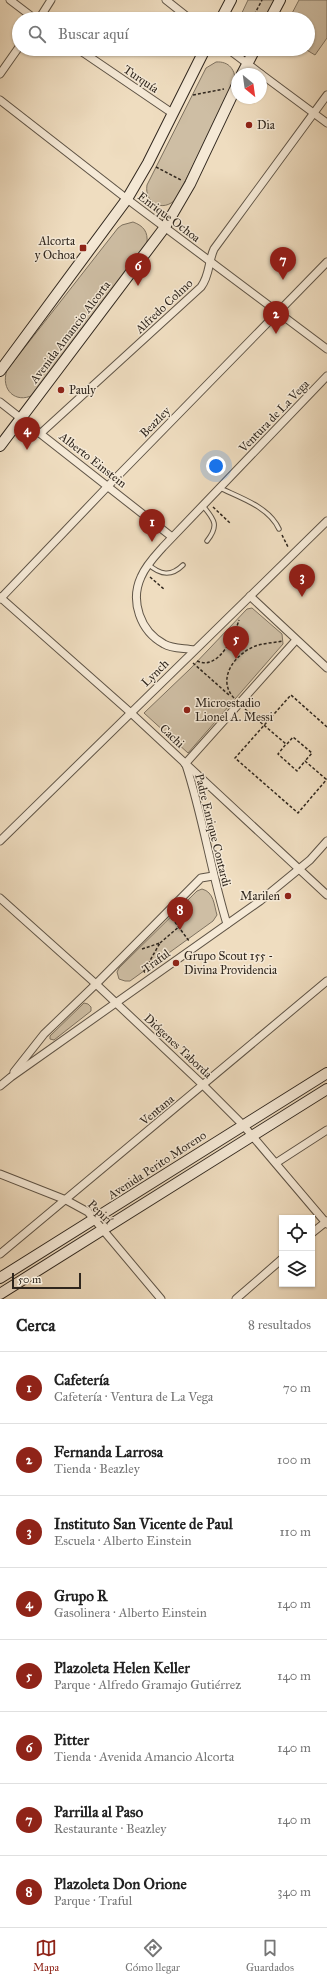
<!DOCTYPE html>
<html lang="es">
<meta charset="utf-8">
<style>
:root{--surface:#fff;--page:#f2f2f2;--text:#222;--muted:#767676;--line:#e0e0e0;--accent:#8f2418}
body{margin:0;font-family:"IM FELL Great Primer",serif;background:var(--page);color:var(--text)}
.controls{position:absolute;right:12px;bottom:12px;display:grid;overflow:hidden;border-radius:0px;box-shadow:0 1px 3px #0004}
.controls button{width:36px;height:36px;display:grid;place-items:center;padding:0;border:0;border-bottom:1px solid var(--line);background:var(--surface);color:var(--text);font:20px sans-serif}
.compass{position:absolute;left:231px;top:68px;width:36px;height:36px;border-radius:50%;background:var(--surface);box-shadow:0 1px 3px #0004;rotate:151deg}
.scale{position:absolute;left:12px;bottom:10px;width:69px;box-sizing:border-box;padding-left:4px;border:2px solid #2f261d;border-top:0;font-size:11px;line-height:14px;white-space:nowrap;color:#2f261d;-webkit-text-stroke:3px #f5e9d6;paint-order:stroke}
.you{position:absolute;left:216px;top:466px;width:14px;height:14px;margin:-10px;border:3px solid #fff;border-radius:50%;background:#1a73e8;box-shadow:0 0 0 6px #1a73e833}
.badge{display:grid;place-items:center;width:26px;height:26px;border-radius:50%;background:var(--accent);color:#fff;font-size:13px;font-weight:700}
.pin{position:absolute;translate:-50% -33px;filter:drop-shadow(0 1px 2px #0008)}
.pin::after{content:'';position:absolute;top:21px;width:14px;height:12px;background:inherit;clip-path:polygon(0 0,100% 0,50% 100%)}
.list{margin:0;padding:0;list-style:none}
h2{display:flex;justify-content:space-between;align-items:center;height:52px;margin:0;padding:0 16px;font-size:17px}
h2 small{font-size:13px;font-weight:400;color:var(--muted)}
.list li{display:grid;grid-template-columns:26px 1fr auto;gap:12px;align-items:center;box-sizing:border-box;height:72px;padding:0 16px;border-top:1px solid var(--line)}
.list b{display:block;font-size:15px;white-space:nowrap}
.list p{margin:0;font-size:13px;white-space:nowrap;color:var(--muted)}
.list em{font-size:13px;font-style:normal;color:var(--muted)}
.icon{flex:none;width:22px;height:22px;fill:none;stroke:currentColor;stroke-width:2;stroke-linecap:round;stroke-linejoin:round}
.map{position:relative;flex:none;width:327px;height:1299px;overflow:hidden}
.search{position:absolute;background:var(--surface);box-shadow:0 1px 3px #0004;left:12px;right:12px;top:12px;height:44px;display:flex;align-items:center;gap:10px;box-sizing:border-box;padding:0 14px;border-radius:22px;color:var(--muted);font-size:15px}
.sheet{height:628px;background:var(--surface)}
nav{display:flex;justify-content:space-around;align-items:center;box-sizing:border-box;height:56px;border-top:1px solid var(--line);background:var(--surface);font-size:11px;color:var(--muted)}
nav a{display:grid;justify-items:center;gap:2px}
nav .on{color:var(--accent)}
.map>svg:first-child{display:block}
.green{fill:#cebea4;stroke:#7e7260}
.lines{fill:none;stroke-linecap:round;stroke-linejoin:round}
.service-casing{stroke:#5f5446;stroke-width:5.5}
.minor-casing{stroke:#5f5446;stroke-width:9}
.secondary-casing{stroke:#2f261d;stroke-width:12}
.path{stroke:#2f261d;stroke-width:1.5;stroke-dasharray:3 2;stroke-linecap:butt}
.service{stroke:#f5e9d6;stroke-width:3.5}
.minor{stroke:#f5e9d6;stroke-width:7}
.secondary{stroke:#f5e9d6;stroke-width:10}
.poi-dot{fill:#8f2418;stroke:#f5e9d6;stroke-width:1.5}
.labels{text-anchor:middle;stroke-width:3;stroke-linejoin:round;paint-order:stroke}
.street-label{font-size:12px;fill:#2f261d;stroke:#f5e9d6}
.poi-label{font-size:12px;fill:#2f261d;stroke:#f5e9d6;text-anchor:start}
</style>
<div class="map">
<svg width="327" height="1299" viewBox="0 0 327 1299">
<rect width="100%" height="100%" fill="#efddc0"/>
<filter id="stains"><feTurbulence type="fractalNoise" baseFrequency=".005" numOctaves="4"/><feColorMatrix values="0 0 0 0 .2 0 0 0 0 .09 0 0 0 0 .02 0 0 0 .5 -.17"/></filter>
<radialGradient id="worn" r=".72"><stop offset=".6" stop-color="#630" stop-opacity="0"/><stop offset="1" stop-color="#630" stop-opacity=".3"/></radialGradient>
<!-- green -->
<g class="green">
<polygon points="248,0 275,0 266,19 239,19"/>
<polygon points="299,0 327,0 327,38 315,55 305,49 308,49 308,19 289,19"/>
<path d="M216,62C229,61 236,70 235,83L176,199C163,213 144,203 147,185L206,68Z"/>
<path d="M133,222C144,226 148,232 147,243L33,395C16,404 0,390 7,370L118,228L122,225Z"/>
<polygon points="252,608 282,634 283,644 188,753 144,713 190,669 247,609"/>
<path d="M202,889C214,892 214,905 217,915L213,921L130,981H125L119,979L117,972L119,968L197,891Z"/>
<polygon points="84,1003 88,1004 91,1007 91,1011 54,1040 50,1039 50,1036"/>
</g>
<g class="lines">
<!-- service casing -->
<g class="service-casing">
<g id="service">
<path d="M220,488C241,498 269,507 279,529"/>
<path d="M203,506C215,520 219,526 207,541"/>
<path d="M148,564C160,575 171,577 183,565"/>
</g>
</g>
<!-- minor casing -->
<g class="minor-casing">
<g id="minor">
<polyline points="10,0 35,19"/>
<polyline points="166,0 190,19"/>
<polyline points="39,19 51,0"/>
<polyline points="78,49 172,113"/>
<polyline points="228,49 261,74"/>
<polyline points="0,74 19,47"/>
<polyline points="261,74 327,123"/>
<polyline points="0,100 127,199 327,349"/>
<polyline points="0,402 172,537"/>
<path d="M41,433L201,287C210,275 208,262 214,249L327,95"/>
<polyline points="250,596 327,668"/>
<polyline points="0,597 131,713 327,895"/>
<polyline points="0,599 108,486 327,262"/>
<path d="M194,650C185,648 172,649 164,644C140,631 130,601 141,577C146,565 155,556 163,547L327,376"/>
<polyline points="185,764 296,640"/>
<path d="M186,765C203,817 211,872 227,924"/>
<polyline points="0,841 327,521"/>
<polyline points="0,898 96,984 203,1085 243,1125 327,1224"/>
<polyline points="14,1072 44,1034 96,984 201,878 213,876"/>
<polyline points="0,1086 11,1077 260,901 310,860 327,841"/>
<polyline points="276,1163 327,1130"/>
<polyline points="0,1174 66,1200 88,1212 161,1299"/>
<polyline points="312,1233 327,1221"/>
<polyline points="0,1254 327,981"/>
<polyline points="236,1299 282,1259"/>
</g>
</g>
<!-- secondary casing -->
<g class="secondary-casing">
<g id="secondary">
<polyline points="221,19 231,0"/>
<polyline points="270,19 280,0"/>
<polyline points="242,74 255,49"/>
<polyline points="0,371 127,199 148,163 205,49"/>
<polyline points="0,446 165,227 190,184 237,85"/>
<polyline points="0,1278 327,1073"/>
<polyline points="0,1294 327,1089"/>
</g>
</g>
<!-- path -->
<g class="path">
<polyline points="234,14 245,19"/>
<polyline points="252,19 262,0"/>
<polyline points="193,95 224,89"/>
<polyline points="156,167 181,180"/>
<polyline points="213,507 230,523"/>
<polyline points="282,535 288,547"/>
<polyline points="150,577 165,590"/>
<path d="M197,661C219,671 234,636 239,620"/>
<polyline points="193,663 229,695"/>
<path d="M234,698C217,680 233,656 253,647C262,643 273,643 283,641"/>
<polyline points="245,709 286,744 278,754 297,771 305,761 327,780"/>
<polyline points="327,727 291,695 235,758 298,813 327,779"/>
<polyline points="287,744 293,737 312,753 305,761"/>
<polyline points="172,918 189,941"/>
<polyline points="160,943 181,925"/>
<polyline points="142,949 160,943 144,971 145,973"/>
</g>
<!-- service -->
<use href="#service" class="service"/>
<!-- minor -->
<use href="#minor" class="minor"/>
<!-- secondary -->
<use href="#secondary" class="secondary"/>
</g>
<!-- markers -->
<g class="poi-dot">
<circle cx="249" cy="125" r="4"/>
<rect x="79" y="244" width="8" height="8" rx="2"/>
<circle cx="61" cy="390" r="4"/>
<circle cx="187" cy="710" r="4"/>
<circle cx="288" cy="896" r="4"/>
<circle cx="176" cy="963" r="4"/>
</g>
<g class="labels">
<!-- street labels -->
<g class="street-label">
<text transform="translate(141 79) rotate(34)" y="4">Turquía</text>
<text transform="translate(169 217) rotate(37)" y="4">Enrique Ochoa</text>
<text transform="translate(164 306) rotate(-43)" y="4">Alfredo Colmo</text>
<text transform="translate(70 332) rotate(-53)" y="4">Avenida Amancio Alcorta</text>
<text transform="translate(274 416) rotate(-46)" y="4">Ventura de La Vega</text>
<text transform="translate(155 422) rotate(-45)" y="4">Beazley</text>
<text transform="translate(93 460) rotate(38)" y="4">Alberto Einstein</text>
<text transform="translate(155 673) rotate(-45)" y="4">Lynch</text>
<text transform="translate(172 736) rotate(43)" y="4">Cachi</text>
<text transform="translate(213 830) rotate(76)" y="4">Padre Enrique Contardi</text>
<text transform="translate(156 961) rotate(-36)" y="4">Traful</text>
<text transform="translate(178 1046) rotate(43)" y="4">Diógenes Taborda</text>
<text transform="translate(157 1110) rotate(-40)" y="4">Ventana</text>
<text transform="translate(157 1165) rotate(-33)" y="4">Avenida Perito Moreno</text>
<text transform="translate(100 1212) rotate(44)" y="4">Pepirí</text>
</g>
<!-- poi labels -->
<g class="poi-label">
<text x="257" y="129">Dia</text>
<text x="75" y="245" text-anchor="end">Alcorta<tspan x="75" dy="14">y Ochoa</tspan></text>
<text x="69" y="394">Pauly</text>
<text x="195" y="707">Microestadio<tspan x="195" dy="14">Lionel A. Messi</tspan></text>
<text x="280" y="900" text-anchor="end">Marilen</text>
<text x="184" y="960">Grupo Scout 155 -<tspan x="184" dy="14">Divina Providencia</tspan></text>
</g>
</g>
<rect width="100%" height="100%" filter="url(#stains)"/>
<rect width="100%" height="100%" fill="url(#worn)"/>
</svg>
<div class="controls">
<button><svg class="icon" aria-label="locate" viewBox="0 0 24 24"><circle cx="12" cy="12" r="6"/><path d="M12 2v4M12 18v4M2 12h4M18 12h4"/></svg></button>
<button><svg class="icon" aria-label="layers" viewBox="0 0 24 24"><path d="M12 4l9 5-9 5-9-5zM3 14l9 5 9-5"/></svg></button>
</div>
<svg class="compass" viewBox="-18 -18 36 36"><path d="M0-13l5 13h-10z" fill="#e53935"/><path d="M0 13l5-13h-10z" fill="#767676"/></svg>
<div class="scale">50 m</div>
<div class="you"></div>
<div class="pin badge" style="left:152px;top:542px">1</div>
<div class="pin badge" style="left:276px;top:334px">2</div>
<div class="pin badge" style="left:302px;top:597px">3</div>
<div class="pin badge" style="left:27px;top:450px">4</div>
<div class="pin badge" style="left:236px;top:659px">5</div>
<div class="pin badge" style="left:138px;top:286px">6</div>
<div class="pin badge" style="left:283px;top:280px">7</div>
<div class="pin badge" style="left:180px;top:930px">8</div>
<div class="search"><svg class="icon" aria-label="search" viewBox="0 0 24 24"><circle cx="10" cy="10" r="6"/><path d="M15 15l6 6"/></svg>Buscar aquí</div>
</div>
<section class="sheet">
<h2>Cerca<small>8 resultados</small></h2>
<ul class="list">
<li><span class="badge">1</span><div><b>Cafetería</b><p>Cafetería · Ventura de La Vega</p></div><em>70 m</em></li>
<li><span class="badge">2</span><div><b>Fernanda Larrosa</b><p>Tienda · Beazley</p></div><em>100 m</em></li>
<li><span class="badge">3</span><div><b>Instituto San Vicente de Paul</b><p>Escuela · Alberto Einstein</p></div><em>110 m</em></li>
<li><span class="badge">4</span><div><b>Grupo R</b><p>Gasolinera · Alberto Einstein</p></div><em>140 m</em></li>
<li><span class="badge">5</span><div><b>Plazoleta Helen Keller</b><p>Parque · Alfredo Gramajo Gutiérrez</p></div><em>140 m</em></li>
<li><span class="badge">6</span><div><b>Pitter</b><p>Tienda · Avenida Amancio Alcorta</p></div><em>140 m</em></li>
<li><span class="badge">7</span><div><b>Parrilla al Paso</b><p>Restaurante · Beazley</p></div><em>140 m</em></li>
<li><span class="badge">8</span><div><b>Plazoleta Don Orione</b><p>Parque · Traful</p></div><em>340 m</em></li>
</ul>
</section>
<nav>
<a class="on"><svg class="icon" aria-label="map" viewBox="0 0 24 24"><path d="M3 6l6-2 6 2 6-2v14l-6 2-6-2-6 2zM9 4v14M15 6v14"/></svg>Mapa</a>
<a><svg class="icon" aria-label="directions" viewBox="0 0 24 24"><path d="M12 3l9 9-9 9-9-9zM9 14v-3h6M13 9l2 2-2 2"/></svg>Cómo llegar</a>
<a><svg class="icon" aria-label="saved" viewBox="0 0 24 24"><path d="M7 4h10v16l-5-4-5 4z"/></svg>Guardados</a>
</nav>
